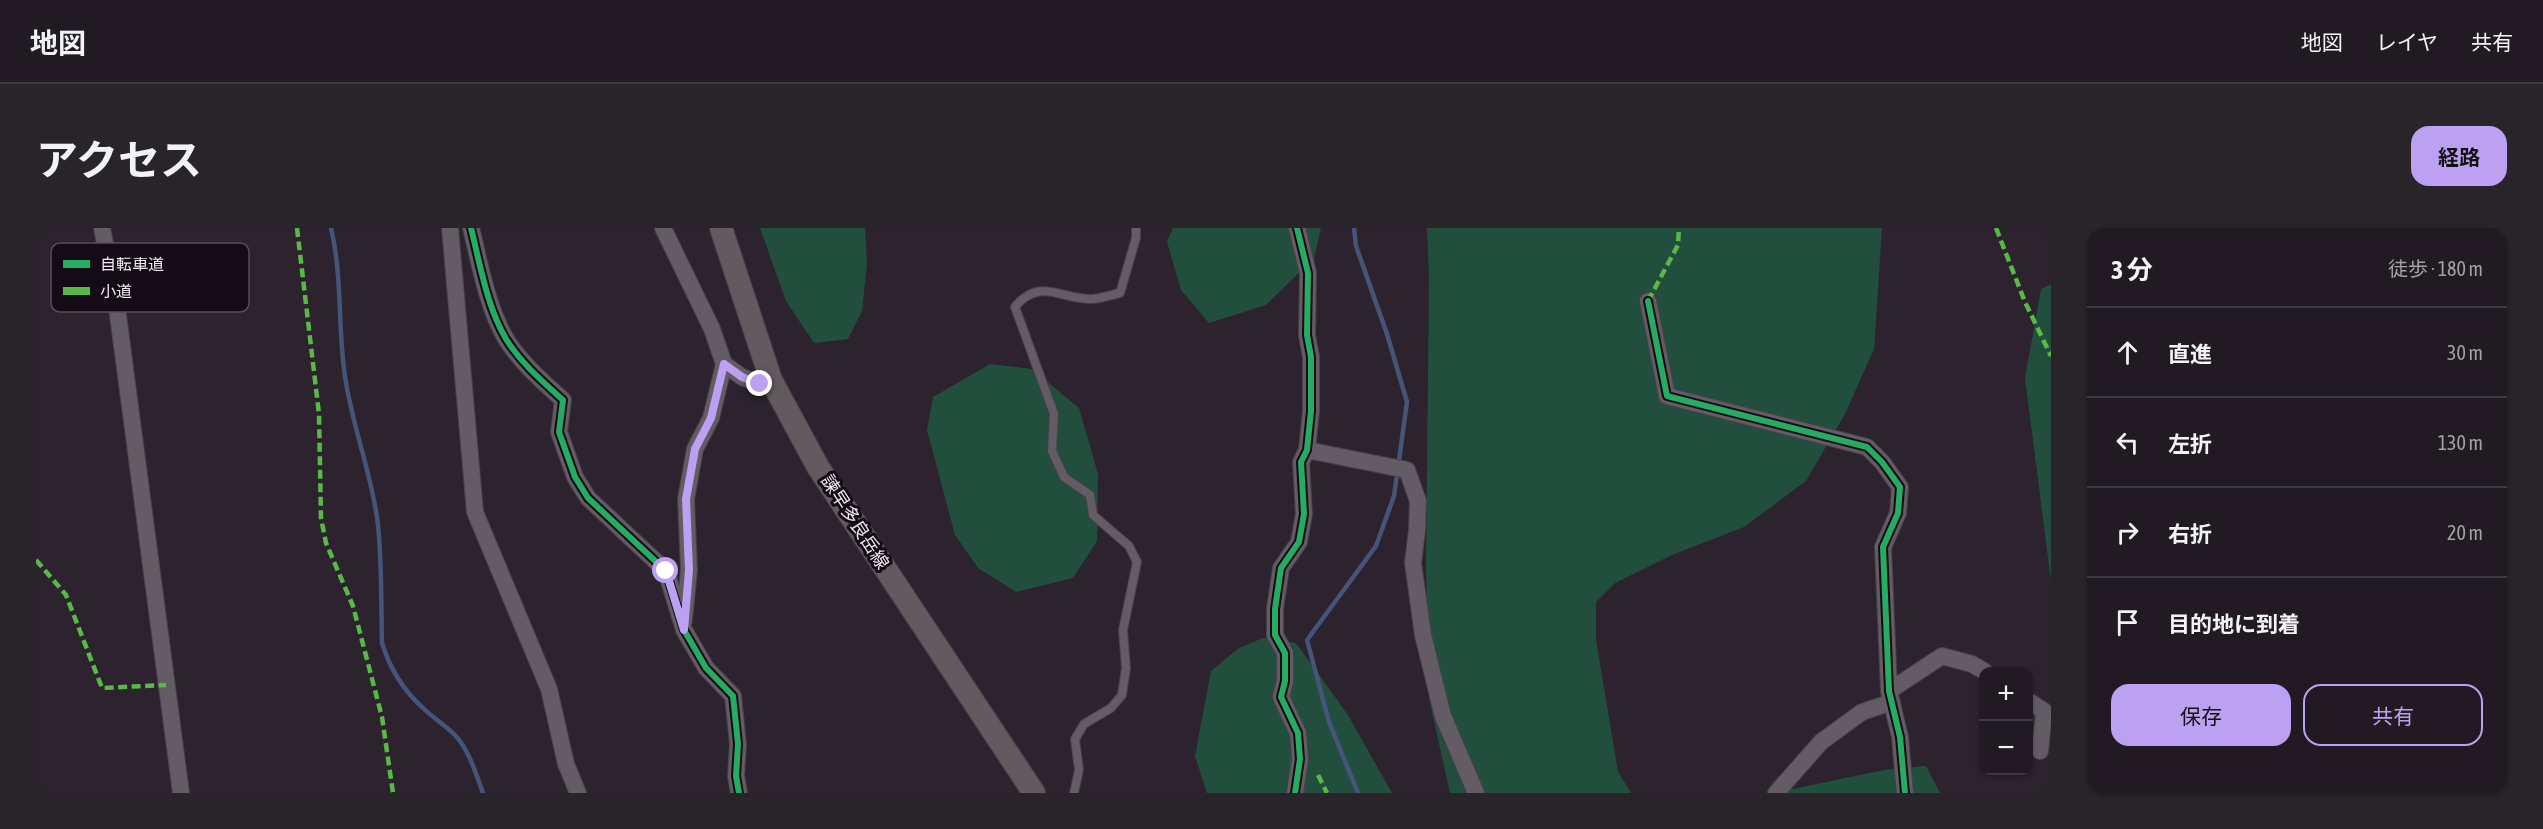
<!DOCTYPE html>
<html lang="ja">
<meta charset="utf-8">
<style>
:root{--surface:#211a22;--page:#29232a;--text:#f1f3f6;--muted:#a2a1a5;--line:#3e3840;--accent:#bca0f2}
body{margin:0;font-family:"Asap Condensed","Noto Sans JP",sans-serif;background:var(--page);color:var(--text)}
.controls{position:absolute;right:18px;bottom:18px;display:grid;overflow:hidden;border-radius:12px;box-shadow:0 2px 4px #0004}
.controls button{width:54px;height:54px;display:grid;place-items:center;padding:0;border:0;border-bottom:2px solid var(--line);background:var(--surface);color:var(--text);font:30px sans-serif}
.stop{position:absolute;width:18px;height:18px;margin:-14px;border:4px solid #bca0f2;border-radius:50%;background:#fff}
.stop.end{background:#bca0f2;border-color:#fff;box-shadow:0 2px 6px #0008}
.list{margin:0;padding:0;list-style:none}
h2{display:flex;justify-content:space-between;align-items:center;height:78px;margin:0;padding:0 24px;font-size:26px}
h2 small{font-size:20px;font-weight:400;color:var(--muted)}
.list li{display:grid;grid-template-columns:39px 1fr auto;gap:18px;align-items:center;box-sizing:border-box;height:90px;padding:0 24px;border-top:2px solid var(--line)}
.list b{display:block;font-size:22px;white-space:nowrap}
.list em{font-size:20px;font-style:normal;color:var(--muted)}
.actions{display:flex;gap:12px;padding:18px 24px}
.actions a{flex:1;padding:14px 0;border:2px solid var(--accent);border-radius:18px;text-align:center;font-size:21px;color:var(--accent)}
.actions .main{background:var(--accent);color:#111}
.icon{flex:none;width:33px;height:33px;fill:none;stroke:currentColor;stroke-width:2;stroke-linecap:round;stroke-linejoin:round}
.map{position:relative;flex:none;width:2015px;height:565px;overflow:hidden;border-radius:18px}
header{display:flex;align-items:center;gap:36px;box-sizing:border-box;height:84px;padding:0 30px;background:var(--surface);border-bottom:2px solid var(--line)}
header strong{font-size:28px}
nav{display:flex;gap:33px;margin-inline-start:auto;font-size:21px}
.intro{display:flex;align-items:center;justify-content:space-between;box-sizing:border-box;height:144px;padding:0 36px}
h1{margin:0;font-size:42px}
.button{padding:15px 27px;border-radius:18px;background:var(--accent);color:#111;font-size:21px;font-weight:700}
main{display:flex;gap:36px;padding:0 36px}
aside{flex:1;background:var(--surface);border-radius:18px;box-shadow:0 2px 4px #0004}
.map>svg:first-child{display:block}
.forest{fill:#224e3e}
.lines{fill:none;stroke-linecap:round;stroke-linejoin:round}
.stream{stroke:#455579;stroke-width:4.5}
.lane-casing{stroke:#49414a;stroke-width:10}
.street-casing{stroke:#49414a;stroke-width:18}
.secondary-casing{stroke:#49414a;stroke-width:24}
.lane{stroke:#635c64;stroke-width:8}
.street{stroke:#635c64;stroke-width:16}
.secondary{stroke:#635a5f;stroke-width:22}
.quiet{stroke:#58b947;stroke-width:4.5;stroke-dasharray:9 4.5;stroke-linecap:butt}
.cycleway-casing{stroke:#130c14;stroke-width:10}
.cycleway{stroke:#26ab63;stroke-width:6}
.route{stroke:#bca0f2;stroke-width:8}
.labels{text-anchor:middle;stroke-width:6;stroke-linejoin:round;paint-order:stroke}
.street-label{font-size:18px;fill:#f3e7f4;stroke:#130c14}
.key{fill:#130c14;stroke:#564e57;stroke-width:1.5}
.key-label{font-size:16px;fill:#f3e7f4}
</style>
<header>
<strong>地図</strong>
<nav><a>地図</a><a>レイヤ</a><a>共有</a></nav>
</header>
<div class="intro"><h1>アクセス</h1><a class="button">経路</a></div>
<main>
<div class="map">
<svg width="2015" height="565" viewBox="0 0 2015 565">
<rect width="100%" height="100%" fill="#2c232e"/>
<!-- forest -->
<g class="forest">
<polygon points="724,0 829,0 831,35 826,83 812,111 778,115 750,73"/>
<polygon points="1137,0 1285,0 1278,30 1230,77 1173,95 1145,62 1131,14"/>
<polygon points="1391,0 1846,0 1838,121 1809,186 1770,253 1708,299 1636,327 1579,355 1560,374 1560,412 1582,544 1595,565 1414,565 1393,471 1390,339 1393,50"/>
<polygon points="2015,56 2015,353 1989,150 2005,61"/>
<polygon points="954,136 996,141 1043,180 1062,246 1061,313 1037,350 980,364 942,340 919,307 891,202 897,169"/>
<polygon points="1227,410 1260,415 1312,487 1356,565 1171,565 1159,528 1175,443 1203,420"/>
<polygon points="1890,538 1904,565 1737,565 1848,542"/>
</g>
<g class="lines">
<!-- stream -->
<g class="stream">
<path d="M295,0C306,46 302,94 308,141C314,194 336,244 342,297C346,336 345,376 346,415C354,441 367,462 387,480C397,490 409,497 419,507C433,522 440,546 447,565"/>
<polyline points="1318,0 1320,18 1351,106 1371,174 1358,268 1340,318 1271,412 1293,494 1322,565"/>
</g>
<!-- lane casing -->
<g class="lane-casing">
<path id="lane" d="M1038,565L1043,542L1039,511L1048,496L1075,480L1086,467L1090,440L1087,402L1101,334L1093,318L1057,287L1054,267L1028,249L1016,223L1018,186L979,79C1003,49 1025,71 1055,71C1064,71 1075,67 1084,65L1100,10V0"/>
</g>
<!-- street casing -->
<g class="street-casing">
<g id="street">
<polyline points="66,0 80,72 145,565"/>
<polyline points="414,0 439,284 513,461 530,536 542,565"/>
<path d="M435,0C444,36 451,79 470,111C485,135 506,153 527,172L523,204L539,249L552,270L630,343L648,402L670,440L697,468L702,516L700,548L703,565"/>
<polyline points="627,0 676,101 688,136"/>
<polyline points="1612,73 1631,168 1831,219 1846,234 1864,259 1862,285 1847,319 1853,463 1864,509 1869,565"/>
<polyline points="1271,222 1371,242 1382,273 1381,302 1377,335 1387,407 1407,488 1440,565"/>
<polyline points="648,392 653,342 650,271 659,221 675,190 688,136 706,149 724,156 735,152"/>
<polyline points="1853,463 1906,428 1936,436 1948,443"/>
<polyline points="1992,473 2008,483 2004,523"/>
<polyline points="1259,565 1264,531 1262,505 1245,469 1249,453 1249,425 1239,407 1239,381 1245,340 1263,314 1268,286 1265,234 1271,222 1275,183 1275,129 1271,107 1272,45 1261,0"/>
<polyline points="1740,565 1785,514 1826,484 1856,474"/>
</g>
</g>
<!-- secondary casing -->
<g class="secondary-casing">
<polyline id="secondary" points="685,0 735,152 782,239 998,565"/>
</g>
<!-- lane -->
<use href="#lane" class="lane"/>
<!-- street -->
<use href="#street" class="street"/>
<!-- secondary -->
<use href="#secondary" class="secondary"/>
<!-- quiet -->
<g class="quiet">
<polyline points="261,0 283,186 285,290 290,315 317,378 346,489 357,565"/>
<polyline points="1960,0 1989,74 2015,128"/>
<polyline points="1612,73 1642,17 1643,0"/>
<polyline points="0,332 30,367 66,460 130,457"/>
<polyline points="1282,547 1291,565"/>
</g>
<!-- cycleway casing -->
<g class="cycleway-casing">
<g id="cycleway">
<path d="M435,0C444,36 451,79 470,111C485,135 506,153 527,172L523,204L539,249L552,270L630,343L648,402L670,440L697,468L702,516L700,548L703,565"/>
<polyline points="1612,73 1631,168 1831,219 1846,234 1864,259 1862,285 1847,319 1853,463 1864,509 1869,565"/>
<polyline points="1259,565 1264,531 1262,505 1245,469 1249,453 1249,425 1239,407 1239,381 1245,340 1263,314 1268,286 1265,234 1271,222 1275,183 1275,129 1271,107 1272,45 1261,0"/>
</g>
</g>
<!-- cycleway -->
<use href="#cycleway" class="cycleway"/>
</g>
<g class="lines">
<!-- route -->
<polyline class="route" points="630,343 648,402 653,342 650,271 659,221 675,190 688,136 706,149 724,156"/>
</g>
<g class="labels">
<!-- street labels -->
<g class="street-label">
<text transform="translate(819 294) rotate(57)" y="6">諫早多良岳線</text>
</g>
</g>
<!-- legend -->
<rect x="15" y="15" width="198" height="69" rx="9" class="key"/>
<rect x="27" y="32" width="27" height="8" fill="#26ab63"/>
<rect x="27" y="59" width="27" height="8" fill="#58b947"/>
<g class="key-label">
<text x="64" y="42">自転車道</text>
<text x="64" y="69">小道</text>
</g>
</svg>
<div class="controls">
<button>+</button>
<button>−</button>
</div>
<div class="stop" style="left:630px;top:343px"></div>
<div class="stop end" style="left:724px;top:156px"></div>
</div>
<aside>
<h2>3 分<small>徒歩 · 180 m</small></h2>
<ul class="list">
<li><svg class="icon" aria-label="ahead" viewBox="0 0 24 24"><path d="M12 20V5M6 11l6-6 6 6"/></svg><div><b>直進</b></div><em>30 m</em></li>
<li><svg class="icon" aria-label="left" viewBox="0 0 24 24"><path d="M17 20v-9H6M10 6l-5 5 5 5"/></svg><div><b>左折</b></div><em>130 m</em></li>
<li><svg class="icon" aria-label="right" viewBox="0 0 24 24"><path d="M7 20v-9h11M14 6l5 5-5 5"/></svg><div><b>右折</b></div><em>20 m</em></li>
<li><svg class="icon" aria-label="arrive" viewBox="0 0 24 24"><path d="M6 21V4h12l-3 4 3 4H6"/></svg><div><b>目的地に到着</b></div></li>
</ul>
<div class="actions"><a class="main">保存</a><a>共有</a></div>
</aside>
</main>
